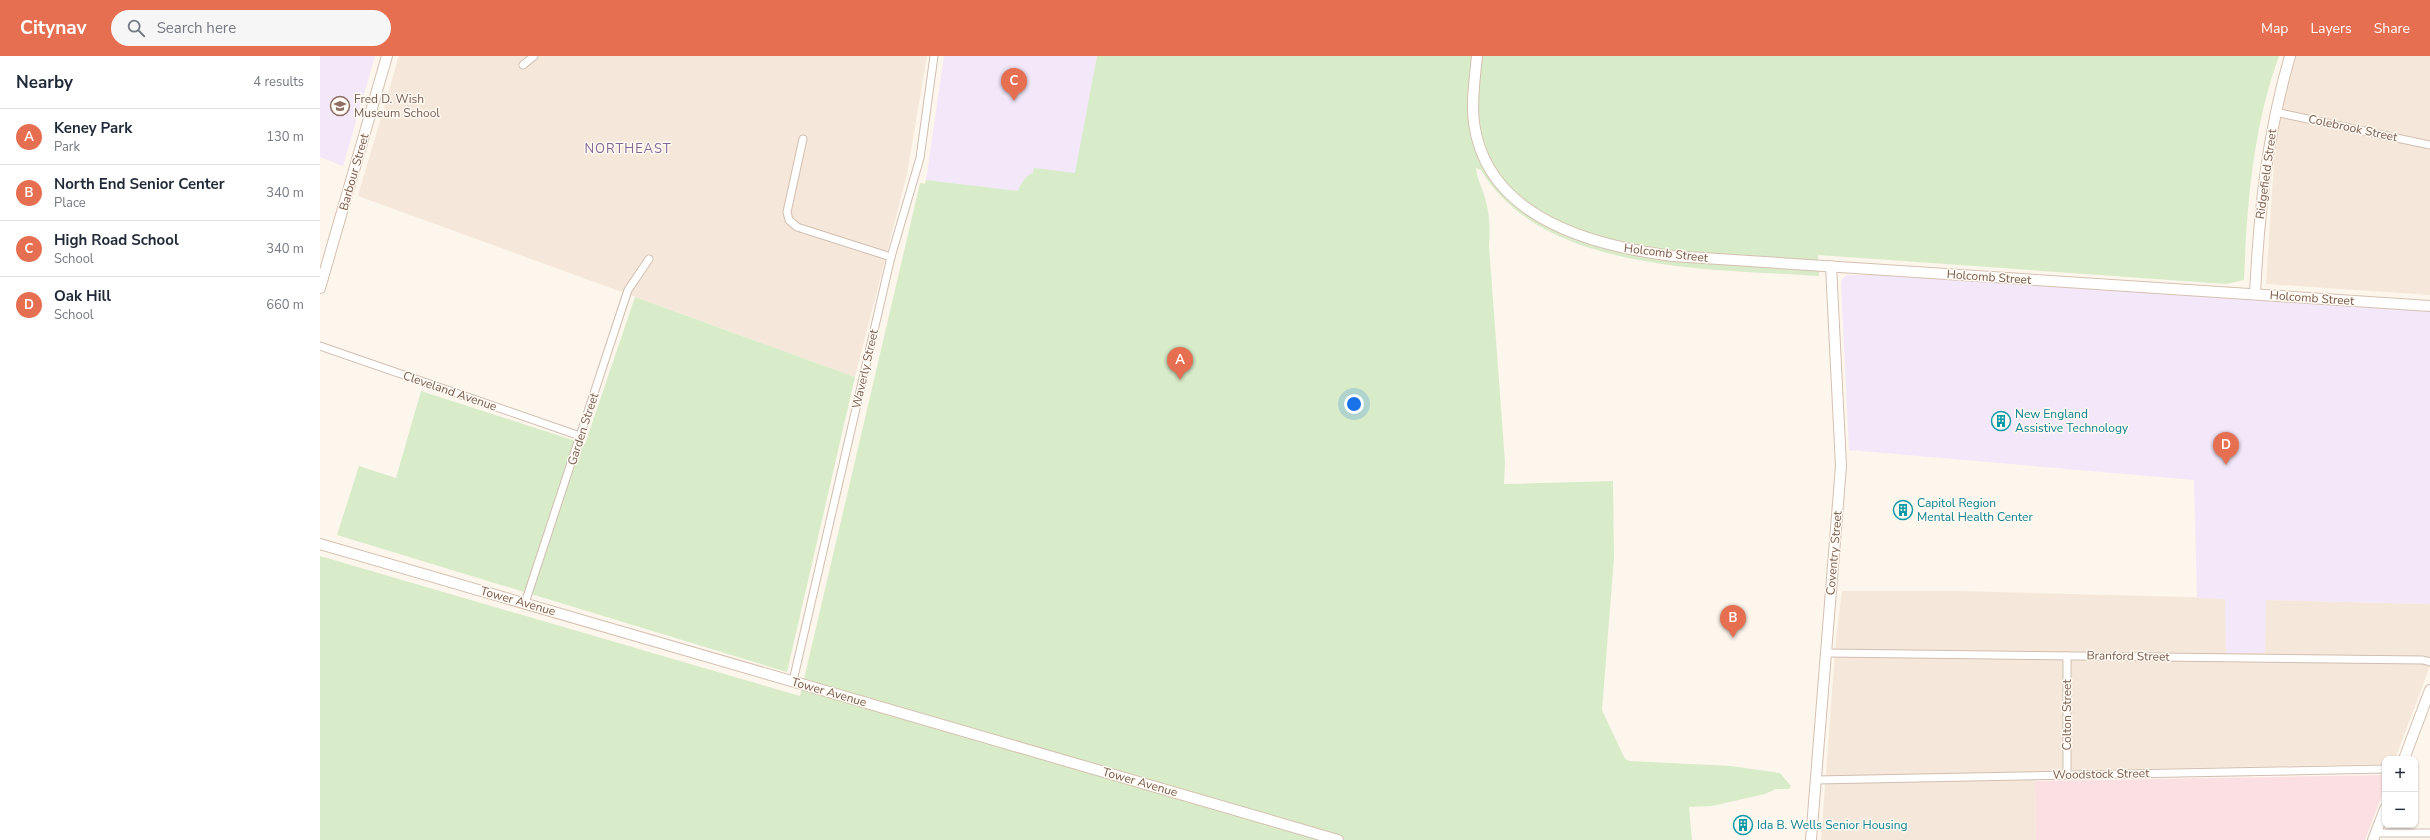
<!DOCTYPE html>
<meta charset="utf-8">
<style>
:root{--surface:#fff;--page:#f6f6f7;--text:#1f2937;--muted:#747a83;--line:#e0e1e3;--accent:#e76f51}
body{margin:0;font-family:"Nunito Sans",sans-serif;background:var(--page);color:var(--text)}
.controls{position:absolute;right:12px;bottom:12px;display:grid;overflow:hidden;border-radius:8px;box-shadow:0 1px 3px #0004}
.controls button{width:36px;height:36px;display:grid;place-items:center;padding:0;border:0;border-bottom:1px solid var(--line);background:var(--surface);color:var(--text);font:20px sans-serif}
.you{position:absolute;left:1034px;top:348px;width:14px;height:14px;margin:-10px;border:3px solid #fff;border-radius:50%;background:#1a73e8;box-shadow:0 0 0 6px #1a73e833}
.badge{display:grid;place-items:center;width:26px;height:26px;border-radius:50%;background:var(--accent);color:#fff;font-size:13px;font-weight:700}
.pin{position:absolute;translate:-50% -33px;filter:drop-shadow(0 1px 2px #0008)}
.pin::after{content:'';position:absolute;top:21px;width:14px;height:12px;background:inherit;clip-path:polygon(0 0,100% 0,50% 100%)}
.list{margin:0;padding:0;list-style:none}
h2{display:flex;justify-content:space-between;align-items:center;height:52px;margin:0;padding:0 16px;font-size:17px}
h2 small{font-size:13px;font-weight:400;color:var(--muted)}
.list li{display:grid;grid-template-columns:26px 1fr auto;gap:12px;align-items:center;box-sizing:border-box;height:56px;padding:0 16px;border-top:1px solid var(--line)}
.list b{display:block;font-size:15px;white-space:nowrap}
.list p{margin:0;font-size:13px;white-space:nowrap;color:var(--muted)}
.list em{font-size:13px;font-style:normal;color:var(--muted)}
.icon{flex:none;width:22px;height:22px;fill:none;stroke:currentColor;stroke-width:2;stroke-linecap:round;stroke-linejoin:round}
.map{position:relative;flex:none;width:2110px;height:784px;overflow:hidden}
header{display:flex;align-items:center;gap:24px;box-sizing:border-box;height:56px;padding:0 20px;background:var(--accent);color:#fff}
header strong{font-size:19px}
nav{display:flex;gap:22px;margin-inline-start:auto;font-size:14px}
.search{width:280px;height:36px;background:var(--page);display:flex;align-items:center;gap:10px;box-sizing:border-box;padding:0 14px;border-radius:22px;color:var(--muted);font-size:15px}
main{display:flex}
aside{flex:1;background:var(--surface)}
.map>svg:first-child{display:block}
.residential{fill:#f5e8da}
.education{fill:#f3e8fa}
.medical{fill:#fbdfe3}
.green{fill:#d8ecc9}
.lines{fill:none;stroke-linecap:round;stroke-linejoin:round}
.street-casing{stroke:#d1beb0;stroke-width:9}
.secondary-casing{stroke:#d6c0b0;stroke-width:12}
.street{stroke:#fff;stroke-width:7}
.secondary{stroke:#fff;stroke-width:10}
.labels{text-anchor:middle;stroke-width:3;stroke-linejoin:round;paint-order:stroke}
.education-label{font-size:12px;fill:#785e54;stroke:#fffaf3;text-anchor:start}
.street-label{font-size:12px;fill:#7a5c4d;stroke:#fffaf3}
.culture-label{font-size:12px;fill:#0d838f;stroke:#fffaf3;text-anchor:start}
.neighbourhood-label{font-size:13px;letter-spacing:1px;fill:#846695;stroke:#fffaf3}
</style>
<header>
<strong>Citynav</strong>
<div class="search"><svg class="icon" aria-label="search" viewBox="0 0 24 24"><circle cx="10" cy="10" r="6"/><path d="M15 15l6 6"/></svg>Search here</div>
<nav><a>Map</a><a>Layers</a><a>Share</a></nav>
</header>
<main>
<aside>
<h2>Nearby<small>4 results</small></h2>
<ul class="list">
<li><span class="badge">A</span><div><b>Keney Park</b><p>Park</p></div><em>130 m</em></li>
<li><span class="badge">B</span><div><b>North End Senior Center</b><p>Place</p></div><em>340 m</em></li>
<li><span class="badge">C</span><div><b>High Road School</b><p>School</p></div><em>340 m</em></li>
<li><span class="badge">D</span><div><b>Oak Hill</b><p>School</p></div><em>660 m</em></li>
</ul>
</aside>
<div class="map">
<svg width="2110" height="784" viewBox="0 0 2110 784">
<rect width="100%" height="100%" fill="#fdf6ec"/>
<!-- residential -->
<g class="residential">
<polygon points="79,0 607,0 587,118 535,321 38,140"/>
<polygon points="1976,0 2110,0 2110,239 1946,228 1954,106 1963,45"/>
<polygon points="1522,535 1640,535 1905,542 1906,597 1945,597 1946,544 2110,548 2110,610 2075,703 2065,703 2065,708 1715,715 1716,784 1501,784 1516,583"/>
</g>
<!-- education -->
<g class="education">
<polygon points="0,0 55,0 23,110 0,101"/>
<polygon points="624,0 777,0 760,118 710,137 606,124"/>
<polygon points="1527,219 1564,219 2110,255 2110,548 1946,544 1945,597 1906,597 1905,543 1877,542 1874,424 1529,394 1521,228 1522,223"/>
</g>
<!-- medical -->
<polygon class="medical" points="2062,719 2065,720 2065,731 2045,784 1716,784 1715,725"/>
<!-- green -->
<g class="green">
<path d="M777,0H1959C1933,71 1927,149 1924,224L1906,228L1498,199L1499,220C1393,213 1222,217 1161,114L1156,112C1157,123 1162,131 1165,142C1170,158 1170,174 1169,190L1185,406L1184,428L1293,425L1294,502L1282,654L1305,703L1310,705L1411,710L1460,717L1471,730L1469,733H1456L1445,738L1392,750L1369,751L1372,784H0V500L480,640L600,127L605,128L606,124L698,135C700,129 706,119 713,117L714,112L755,117Z"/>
<polygon points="315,241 535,321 467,616 17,479 39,410 76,422 101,335 265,388"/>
</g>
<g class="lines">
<!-- street casing -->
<g class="street-casing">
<g id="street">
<polyline points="203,9 214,0"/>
<polyline points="1955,56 2110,89"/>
<polyline points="483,83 467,156 469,164 477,171 571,201"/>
<polyline points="0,290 260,380"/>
<polyline points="205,547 308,234 329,203"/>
<polyline points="1506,597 2103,604 2110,606"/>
<polyline points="1747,600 1747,719"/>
<polyline points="473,625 571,201 600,102 614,0"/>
<polyline points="1496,724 2065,713"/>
<polyline points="2056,777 2110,777"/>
</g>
</g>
<!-- secondary casing -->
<g class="secondary-casing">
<g id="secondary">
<path d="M1157,0C1155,22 1151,45 1154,67C1167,162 1272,190 1353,200L2110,250"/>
<polyline points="0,232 67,0"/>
<path d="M1935,238C1939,157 1947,79 1970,0"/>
<polyline points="0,488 1018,784"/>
<polyline points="2084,703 2110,634"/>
<polyline points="1491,784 1521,410 1511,210"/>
<polyline points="2053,784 2065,753"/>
</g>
</g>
<!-- street -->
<use href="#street" class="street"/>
<!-- secondary -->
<use href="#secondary" class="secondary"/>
</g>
<!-- icons -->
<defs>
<g id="school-ring" transform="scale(1)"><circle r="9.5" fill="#fffaf3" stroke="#8d6e63" stroke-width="1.5"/><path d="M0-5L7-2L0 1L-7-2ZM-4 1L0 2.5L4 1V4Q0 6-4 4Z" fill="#8d6e63"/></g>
<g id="building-ring" transform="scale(1)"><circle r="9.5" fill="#fffaf3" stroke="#0f9aa8" stroke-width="1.5"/><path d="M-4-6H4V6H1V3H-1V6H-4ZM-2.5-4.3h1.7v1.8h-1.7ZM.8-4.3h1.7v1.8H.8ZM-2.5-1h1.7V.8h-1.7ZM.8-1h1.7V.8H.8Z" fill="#0f9aa8"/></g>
</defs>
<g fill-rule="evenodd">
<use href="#school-ring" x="20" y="50"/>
<use href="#building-ring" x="1681" y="365"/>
<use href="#building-ring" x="1583" y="454"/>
<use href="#building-ring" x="1423" y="769"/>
</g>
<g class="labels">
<!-- education labels -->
<g class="education-label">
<text x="34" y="47">Fred D. Wish<tspan x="34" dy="14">Museum School</tspan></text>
</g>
<!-- street labels -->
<g class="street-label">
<text transform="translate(2033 72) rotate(12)" y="4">Colebrook Street</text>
<text transform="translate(34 116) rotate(-74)" y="4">Barbour Street</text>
<text transform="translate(1946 118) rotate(-82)" y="4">Ridgefield Street</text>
<text transform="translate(1346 197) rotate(7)" y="4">Holcomb Street</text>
<text transform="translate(1669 221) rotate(4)" y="4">Holcomb Street</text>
<text transform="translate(1992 242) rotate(4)" y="4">Holcomb Street</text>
<text transform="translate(545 313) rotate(-77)" y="4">Waverly Street</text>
<text transform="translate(130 335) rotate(19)" y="4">Cleveland Avenue</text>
<text transform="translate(263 373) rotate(-72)" y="4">Garden Street</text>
<text transform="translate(1514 497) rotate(-85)" y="4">Coventry Street</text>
<text transform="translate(198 545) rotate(16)" y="4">Tower Avenue</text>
<text transform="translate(1808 600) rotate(1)" y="4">Branford Street</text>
<text transform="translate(509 636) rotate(16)" y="4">Tower Avenue</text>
<text transform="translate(1747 659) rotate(-90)" y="4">Colton Street</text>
<text transform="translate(1781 718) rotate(-1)" y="4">Woodstock Street</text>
<text transform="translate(820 726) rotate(16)" y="4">Tower Avenue</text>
</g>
<!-- culture labels -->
<g class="culture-label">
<text x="1695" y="362">New England<tspan x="1695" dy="14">Assistive Technology</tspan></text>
<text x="1597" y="451">Capitol Region<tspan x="1597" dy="14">Mental Health Center</tspan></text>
<text x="1437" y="773">Ida B. Wells Senior Housing</text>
</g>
<!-- neighbourhood labels -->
<g class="neighbourhood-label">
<text x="308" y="97">NORTHEAST</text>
</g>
</g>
</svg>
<div class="controls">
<button>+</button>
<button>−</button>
</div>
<div class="you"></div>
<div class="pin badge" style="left:860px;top:324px">A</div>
<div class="pin badge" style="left:1413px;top:582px">B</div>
<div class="pin badge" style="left:694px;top:45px">C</div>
<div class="pin badge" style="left:1906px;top:409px">D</div>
</div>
</main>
